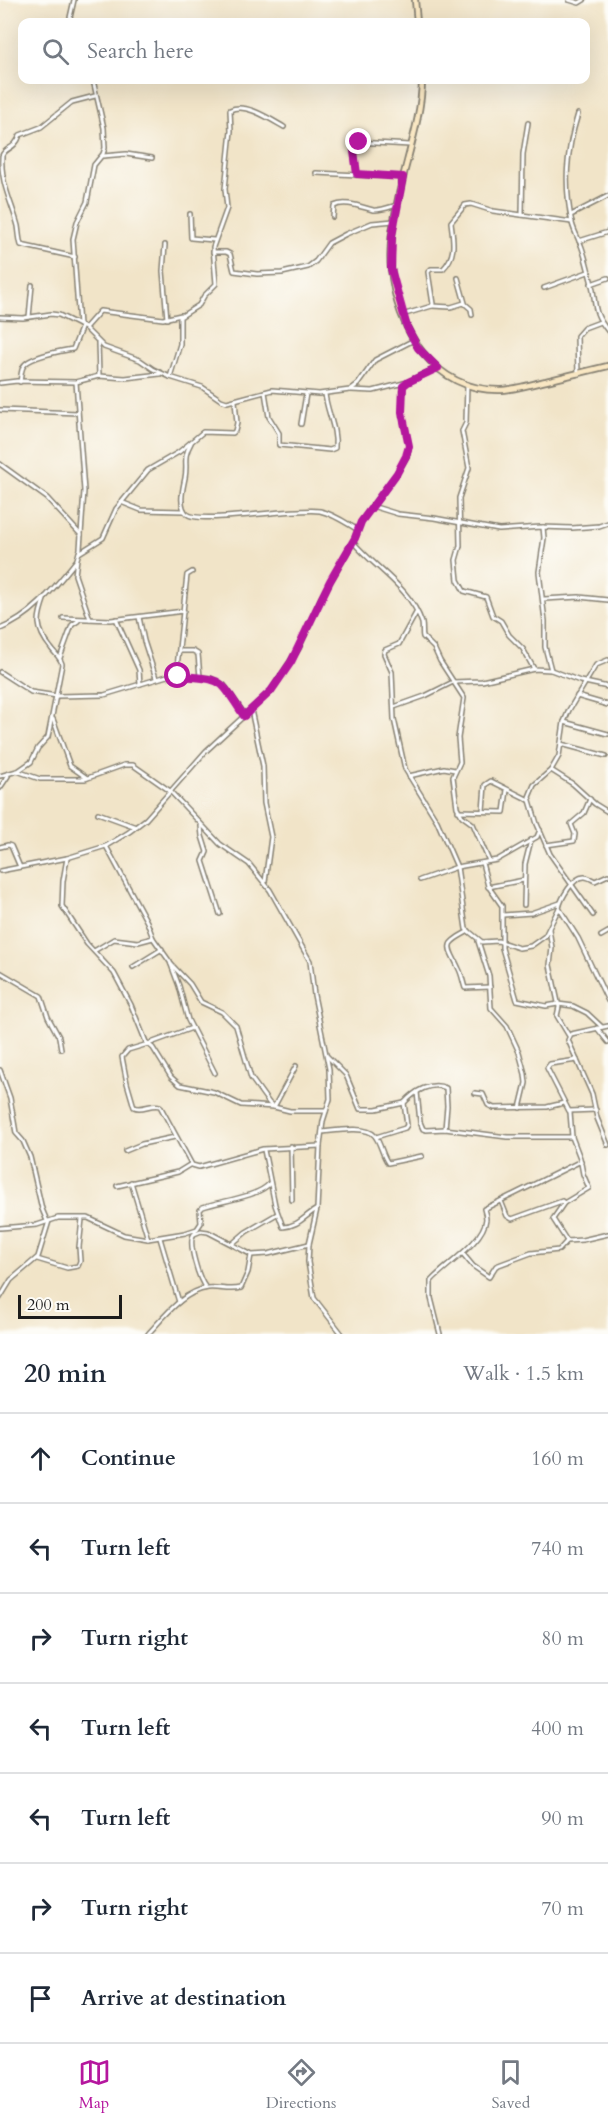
<!DOCTYPE html>
<meta charset="utf-8">
<style>
:root{--surface:#fff;--page:#f2f2f3;--text:#1f2937;--muted:#747a83;--line:#e0e1e3;--accent:#b5179e}
body{margin:0;font-family:Cardo,serif;background:var(--page);color:var(--text)}
.scale{position:absolute;left:18px;bottom:15px;width:104px;box-sizing:border-box;padding-left:6px;border:3px solid #1c1c1c;border-top:0;font-size:16px;line-height:21px;white-space:nowrap;color:#1c1c1c;-webkit-text-stroke:4px #fdfcf7;paint-order:stroke}
.stop{position:absolute;width:18px;height:18px;margin:-14px;border:4px solid #b5179e;border-radius:50%;background:#fff}
.stop.end{background:#b5179e;border-color:#fff;box-shadow:0 2px 6px #0008}
.list{margin:0;padding:0;list-style:none}
h2{display:flex;justify-content:space-between;align-items:center;height:78px;margin:0;padding:0 24px;font-size:26px}
h2 small{font-size:20px;font-weight:400;color:var(--muted)}
.list li{display:grid;grid-template-columns:39px 1fr auto;gap:18px;align-items:center;box-sizing:border-box;height:90px;padding:0 24px;border-top:2px solid var(--line)}
.list b{display:block;font-size:22px;white-space:nowrap}
.list em{font-size:20px;font-style:normal;color:var(--muted)}
.icon{flex:none;width:33px;height:33px;fill:none;stroke:currentColor;stroke-width:2;stroke-linecap:round;stroke-linejoin:round}
.map{position:relative;flex:none;width:608px;height:1334px;overflow:hidden}
.search{position:absolute;background:var(--surface);box-shadow:0 6px 24px #0002;left:18px;right:18px;top:18px;height:66px;display:flex;align-items:center;gap:15px;box-sizing:border-box;padding:0 21px;border-radius:12px;color:var(--muted);font-size:22px}
.sheet{height:708px;background:var(--surface)}
nav{display:flex;justify-content:space-around;align-items:center;box-sizing:border-box;height:84px;border-top:2px solid var(--line);background:var(--surface);font-size:16px;color:var(--muted)}
nav a{display:grid;justify-items:center;gap:3px}
nav .on{color:var(--accent)}
.map>svg:first-child{display:block}
.lines{fill:none;stroke-linecap:round;stroke-linejoin:round}
.street-casing{stroke:#868072;stroke-width:6}
.secondary-casing{stroke:#868072;stroke-width:8}
.street{stroke:#fff;stroke-width:3}
.secondary{stroke:#f9e7c3;stroke-width:4.5}
.route{stroke:#b5179e;stroke-width:8}
</style>
<div class="map">
<svg width="608" height="1334" viewBox="0 0 608 1334">
<rect width="100%" height="100%" fill="#fdfcf7"/>
<filter id="ink" filterUnits="userSpaceOnUse"><feTurbulence type="fractalNoise" baseFrequency=".0167" numOctaves="2"/><feDisplacementMap in="SourceGraphic" scale="12" xChannelSelector="R" yChannelSelector="G"/><feConvolveMatrix kernelMatrix="1 2 1 2 8 2 1 2 1" color-interpolation-filters="sRGB"/></filter>
<filter id="wash" filterUnits="userSpaceOnUse"><feTurbulence type="fractalNoise" baseFrequency=".008" numOctaves="4" result="noise"/><feDisplacementMap in="SourceGraphic" scale="24" xChannelSelector="R" yChannelSelector="G"/><feGaussianBlur stdDeviation="1.35" result="paint"/><feColorMatrix in="noise" values="0 0 0 0 0 0 0 0 0 0 0 0 0 0 0 0 0 1.4 0 .05"/><feComposite in="paint" operator="in"/></filter>
<g filter="url(#wash)">
<rect width="100%" height="100%" fill="#f1e4c8"/>
</g>
<g filter="url(#ink)">
<g class="lines">
<!-- street casing -->
<g class="street-casing">
<g id="street">
<polyline points="569,0 579,3 584,0"/>
<polyline points="69,22 74,0"/>
<path d="M578,114C566,152 564,185 572,223C574,231 578,238 581,245C585,255 588,269 591,280C597,304 591,310 608,331"/>
<polyline points="103,156 126,154 152,158"/>
<polyline points="316,173 403,177"/>
<polyline points="357,174 354,151 357,142 410,145"/>
<polyline points="190,214 191,238 214,240"/>
<polyline points="522,215 523,154 528,123"/>
<polyline points="571,215 608,196"/>
<path d="M333,217L334,206C345,200 361,207 373,210C380,211 390,207 397,205"/>
<polyline points="579,241 608,232"/>
<polyline points="165,245 163,271 167,319"/>
<polyline points="213,252 226,252 230,254 234,271 257,274 282,273 308,267 316,261 329,243 346,234 372,223 394,221"/>
<path d="M75,257L21,245C19,238 19,232 18,226C12,203 0,182 2,156C5,147 15,150 20,135L41,127L72,102L95,96"/>
<polyline points="458,278 465,303"/>
<polyline points="591,284 608,278"/>
<polyline points="544,288 588,272"/>
<polyline points="432,306 451,307 464,303 471,309 472,315"/>
<path d="M402,315L432,306L433,304L428,272L431,269H443C457,255 453,240 451,222L465,205L471,204L493,211L572,222"/>
<polyline points="0,317 23,318 51,314 59,315 85,328 104,347 140,360 153,369 170,377 202,387 221,400 227,402 272,390 319,394 350,390 358,384 375,360 414,340"/>
<polyline points="29,317 32,285"/>
<polyline points="79,325 73,239 77,222 87,202 94,165 103,154 105,148 104,128 93,80"/>
<polyline points="85,328 100,311 163,319 181,315"/>
<polyline points="98,342 99,376"/>
<polyline points="578,374 577,336 584,328 600,322"/>
<path d="M170,377L180,344V317L199,305L204,296L216,284L213,247L227,208L225,189L231,131L230,110C245,102 270,119 284,127"/>
<path d="M20,382C21,377 21,371 23,367C28,356 62,351 73,349L82,326"/>
<polyline points="76,382 84,491 80,549 77,559 75,575 90,619"/>
<polyline points="0,383 17,381 76,382 99,376 125,378 160,374"/>
<polyline points="467,384 466,423 462,431 469,468 459,498 460,546 456,560 458,580 464,591 486,597 493,616 501,621 509,635 523,649 534,669"/>
<polyline points="351,390 373,391 404,383"/>
<path d="M265,392L269,417L279,433V445L330,450L335,448C337,429 327,412 325,394"/>
<polyline points="0,410 78,413"/>
<polyline points="301,424 306,394"/>
<path d="M191,443C182,459 188,462 185,478C183,488 178,506 187,514C200,525 295,507 320,511C334,514 346,523 358,530"/>
<polyline points="0,464 47,498 81,535"/>
<polyline points="121,502 141,510 184,511"/>
<polyline points="372,506 398,514 434,518 499,530 541,527 572,528 599,526 608,523"/>
<polyline points="543,527 544,538 539,572 545,621 545,647 551,670"/>
<path d="M353,542C376,569 410,587 422,623C423,628 422,633 423,637L434,648L440,661L464,698L458,738L460,762L453,777L457,807L462,816L473,824L489,861"/>
<polyline points="79,553 103,538 116,509 148,470 179,452 203,432 233,433 235,431 237,423 235,401"/>
<polyline points="544,599 579,597 608,600"/>
<polyline points="416,613 399,644 385,650 384,654 392,672 394,719 405,769 437,821 457,867 466,929 482,942 498,941 519,948 531,946 545,936 559,908"/>
<polyline points="139,617 144,641 156,678"/>
<polyline points="63,618 111,620 184,611"/>
<polyline points="116,619 139,670 140,684"/>
<path d="M0,629C33,616 54,588 76,561"/>
<polyline points="180,651 193,651 198,654 200,677"/>
<polyline points="60,658 72,625 78,621"/>
<polyline points="0,672 31,692 57,696 104,695 167,676 210,678 224,685 245,715"/>
<polyline points="176,676 187,575 192,572"/>
<polyline points="577,696 608,705"/>
<polyline points="394,707 425,696 453,682 482,681 534,669 551,670 580,681 608,687"/>
<polyline points="251,710 263,766 264,803 271,837 265,882"/>
<polyline points="53,719 70,766 87,778"/>
<polyline points="564,722 608,734"/>
<polyline points="561,744 606,756"/>
<polyline points="551,770 573,784 595,804 608,812"/>
<path d="M18,771L31,762L38,748L48,737L62,664C60,657 55,654 51,648C35,628 37,619 45,597"/>
<polyline points="0,776 17,771 40,779 85,779 124,765 133,765 170,791 220,844 249,864 270,890 310,961 314,995 329,1069 330,1099 323,1121 320,1146 317,1209 309,1244 308,1262 314,1298 342,1334"/>
<polyline points="409,776 444,768 455,770"/>
<polyline points="0,788 8,776"/>
<polyline points="458,811 504,812 507,790"/>
<polyline points="483,811 485,785 491,781 529,800"/>
<polyline points="98,813 136,827"/>
<polyline points="201,826 202,836 207,852 203,861 220,914"/>
<polyline points="546,845 574,841 575,834 571,824 584,813 590,799"/>
<polyline points="106,846 147,922 153,938 170,962 179,986 188,1020 215,1073"/>
<polyline points="0,847 8,845 11,846 20,867"/>
<polyline points="67,858 63,881 62,906 87,944 114,973 131,1005 146,1042 153,1048 171,1077 180,1085 214,1092 241,1105 274,1107 296,1066"/>
<polyline points="482,863 488,886 502,906 502,948 517,1000 546,1006 558,1004 573,1006 587,1013 602,1027"/>
<polyline points="0,871 67,858 106,846 129,832 146,819 206,751 271,691 299,648 321,598 355,538 361,522 397,473 407,456 409,446 402,412 403,386 408,382 436,368"/>
<path d="M608,875L595,881C591,879 588,877 585,877C573,876 561,899 559,908L578,938L608,1001"/>
<polyline points="420,880 457,867 497,860 537,837 540,830"/>
<polyline points="488,887 524,880"/>
<polyline points="524,905 525,864 531,840"/>
<polyline points="503,915 531,913 560,903"/>
<polyline points="593,915 550,854 537,824 529,797 534,785 551,770 559,756 564,722 569,710 596,665 608,660"/>
<polyline points="549,929 552,948 550,965 559,1007 557,1016 569,1036"/>
<path d="M469,931C442,945 448,945 459,969C462,975 463,982 465,988L490,987"/>
<polyline points="601,936 608,932"/>
<polyline points="478,941 489,976 491,1008 507,1026 519,1052 525,1074 526,1083 520,1108"/>
<polyline points="94,951 114,939 138,942 153,938"/>
<polyline points="171,964 190,984 201,1002 222,1012 236,1026 251,1078 269,1103 274,1107 290,1111 326,1111"/>
<polyline points="133,967 162,949"/>
<polyline points="0,972 41,996 48,1017 59,1037 61,1049"/>
<polyline points="608,1026 571,1034 568,1040 592,1094 597,1118 608,1145"/>
<path d="M192,1028L148,1044L128,1050L122,1057L127,1083L134,1107C142,1111 151,1103 160,1106L192,1165L199,1167L263,1149L320,1146"/>
<polyline points="597,1028 608,1042"/>
<polyline points="327,1056 346,1075 360,1109 376,1109 404,1103"/>
<polyline points="577,1060 550,1064 547,1068 569,1111 596,1110"/>
<polyline points="0,1070 10,1098 16,1133 23,1141 30,1157 42,1209 47,1221"/>
<polyline points="417,1092 420,1122 423,1129 426,1130 445,1129 507,1137 572,1137"/>
<polyline points="475,1093 483,1094 488,1105 494,1108 547,1107 564,1103"/>
<path d="M322,1132C334,1131 367,1125 375,1136C381,1144 382,1155 388,1163L422,1156"/>
<path d="M376,1137L405,1128L407,1125L404,1103C415,1091 431,1081 446,1088L447,1106L445,1129"/>
<polyline points="291,1146 292,1200"/>
<path d="M264,1150L275,1205L283,1227C299,1226 304,1216 317,1209"/>
<polyline points="125,1151 142,1144 175,1137"/>
<polyline points="131,1182 148,1239"/>
<polyline points="117,1186 178,1172 191,1164"/>
<polyline points="501,1201 507,1216 512,1219 562,1201 564,1203 553,1219 567,1241 582,1240 608,1234"/>
<polyline points="564,1203 589,1188 583,1174 580,1158 572,1137 570,1112"/>
<path d="M0,1228L37,1225L58,1218H88L124,1235L148,1239L185,1233L197,1229L201,1223L200,1210L203,1207C220,1201 259,1197 270,1183"/>
<polyline points="160,1238 179,1302"/>
<polyline points="232,1244 246,1232 277,1214"/>
<polyline points="463,1254 473,1266 489,1277 496,1266 531,1253 559,1250 567,1241"/>
<polyline points="37,1259 67,1268 78,1266 80,1261 79,1247 82,1219"/>
<path d="M206,1288C199,1280 187,1242 194,1234L201,1231L208,1232L252,1255L268,1254L309,1244"/>
<polyline points="0,1298 11,1280 38,1257 49,1221"/>
<path d="M148,1334C164,1317 183,1291 208,1288C219,1287 230,1291 241,1288L248,1272L251,1255"/>
<path d="M440,1334L431,1298V1281C445,1265 484,1242 486,1219C486,1215 485,1212 484,1209L581,1161"/>
</g>
</g>
<!-- secondary casing -->
<g class="secondary-casing">
<g id="secondary">
<polyline points="415,0 417,22"/>
<path d="M422,80C422,118 404,166 397,204C393,225 389,247 391,268C396,328 433,392 502,390C516,389 532,384 546,381C567,376 587,371 608,366"/>
</g>
</g>
<!-- street -->
<use href="#street" class="street"/>
<!-- secondary -->
<use href="#secondary" class="secondary"/>
</g>
</g>
<g class="lines" filter="url(#ink)">
<!-- route -->
<path class="route" d="M178,676C226,679 219,679 244,716L271,691L291,662L330,581L355,538L361,522L397,473L406,456L409,446L402,412L403,386L408,382L438,368L418,348L407,327L391,269L392,236L403,177L357,174L354,151L359,142"/>
</g>
</svg>
<div class="scale">200 m</div>
<div class="stop" style="left:178px;top:676px"></div>
<div class="stop end" style="left:359px;top:142px"></div>
<div class="search"><svg class="icon" aria-label="search" viewBox="0 0 24 24"><circle cx="10" cy="10" r="6"/><path d="M15 15l6 6"/></svg>Search here</div>
</div>
<section class="sheet">
<h2>20 min<small>Walk · 1.5 km</small></h2>
<ul class="list">
<li><svg class="icon" aria-label="ahead" viewBox="0 0 24 24"><path d="M12 20V5M6 11l6-6 6 6"/></svg><div><b>Continue</b></div><em>160 m</em></li>
<li><svg class="icon" aria-label="left" viewBox="0 0 24 24"><path d="M17 20v-9H6M10 6l-5 5 5 5"/></svg><div><b>Turn left</b></div><em>740 m</em></li>
<li><svg class="icon" aria-label="right" viewBox="0 0 24 24"><path d="M7 20v-9h11M14 6l5 5-5 5"/></svg><div><b>Turn right</b></div><em>80 m</em></li>
<li><svg class="icon" aria-label="left" viewBox="0 0 24 24"><path d="M17 20v-9H6M10 6l-5 5 5 5"/></svg><div><b>Turn left</b></div><em>400 m</em></li>
<li><svg class="icon" aria-label="left" viewBox="0 0 24 24"><path d="M17 20v-9H6M10 6l-5 5 5 5"/></svg><div><b>Turn left</b></div><em>90 m</em></li>
<li><svg class="icon" aria-label="right" viewBox="0 0 24 24"><path d="M7 20v-9h11M14 6l5 5-5 5"/></svg><div><b>Turn right</b></div><em>70 m</em></li>
<li><svg class="icon" aria-label="arrive" viewBox="0 0 24 24"><path d="M6 21V4h12l-3 4 3 4H6"/></svg><div><b>Arrive at destination</b></div></li>
</ul>
</section>
<nav>
<a class="on"><svg class="icon" aria-label="map" viewBox="0 0 24 24"><path d="M3 6l6-2 6 2 6-2v14l-6 2-6-2-6 2zM9 4v14M15 6v14"/></svg>Map</a>
<a><svg class="icon" aria-label="directions" viewBox="0 0 24 24"><path d="M12 3l9 9-9 9-9-9zM9 14v-3h6M13 9l2 2-2 2"/></svg>Directions</a>
<a><svg class="icon" aria-label="saved" viewBox="0 0 24 24"><path d="M7 4h10v16l-5-4-5 4z"/></svg>Saved</a>
</nav>
